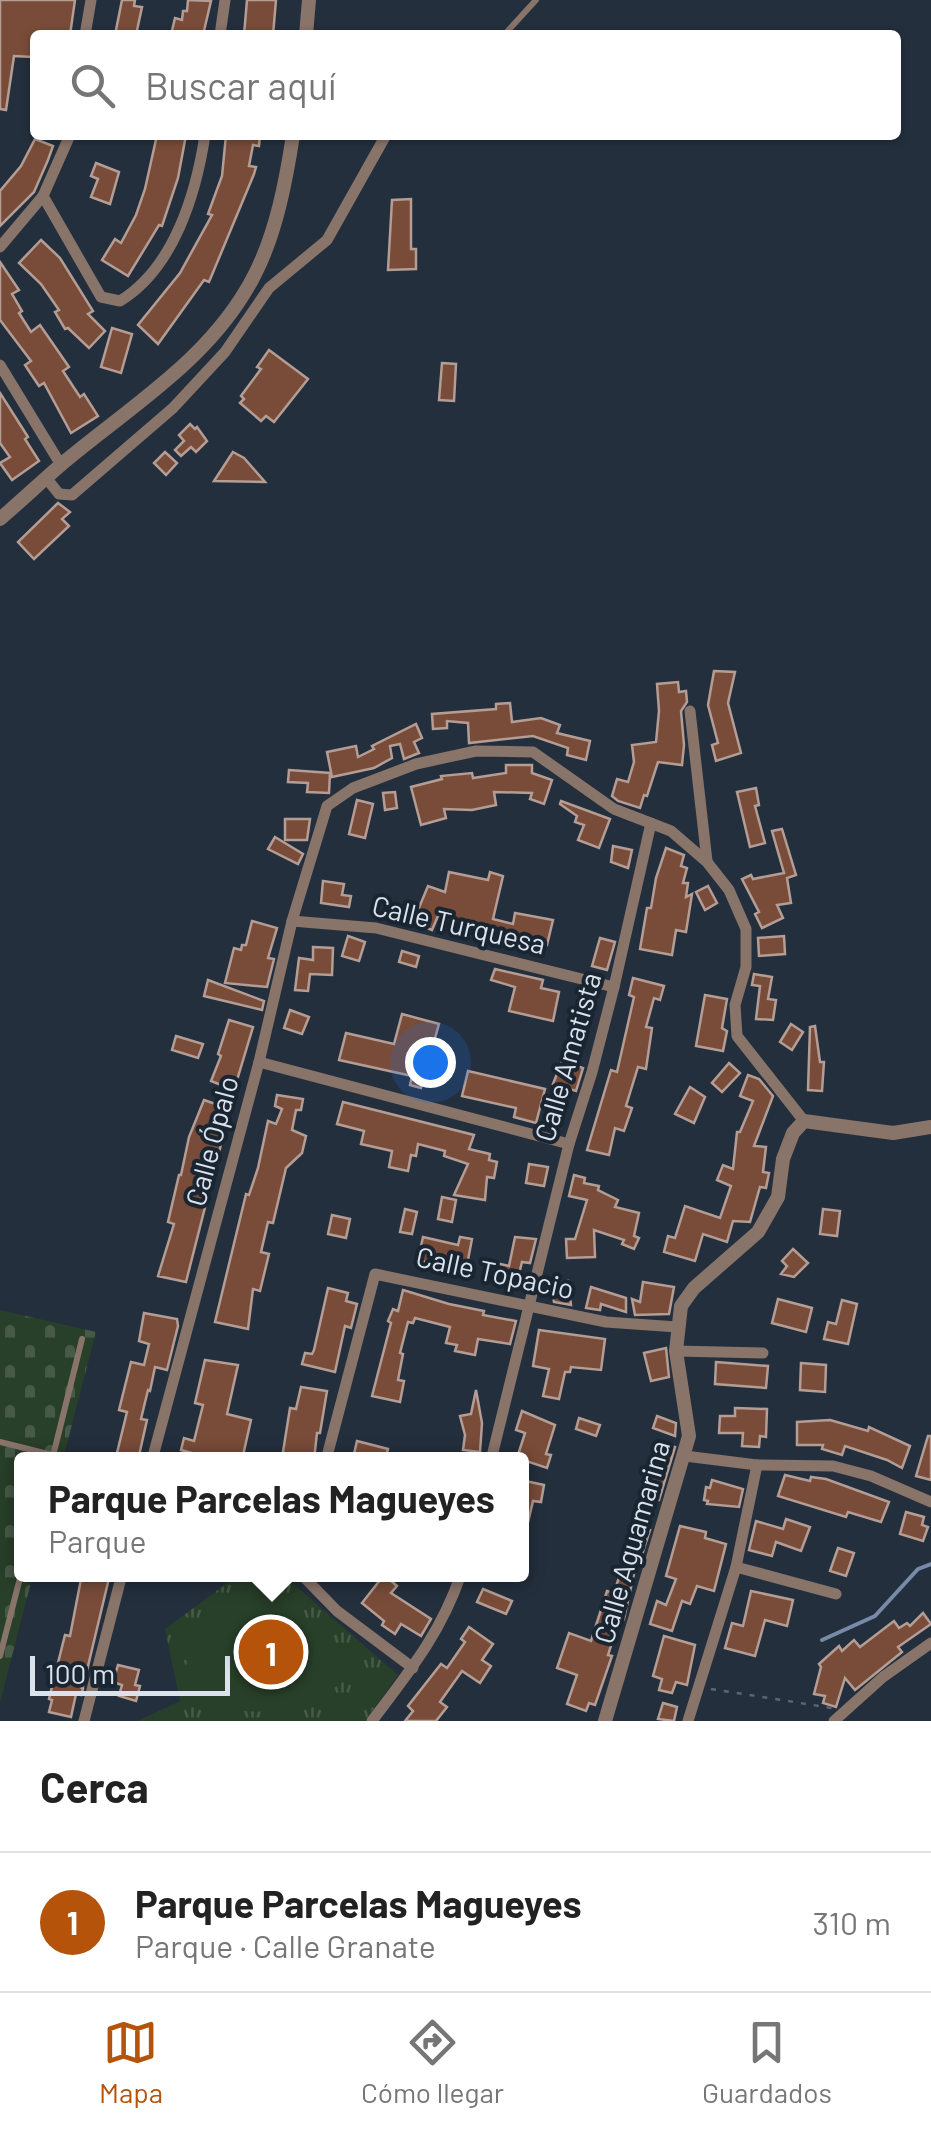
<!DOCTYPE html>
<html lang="es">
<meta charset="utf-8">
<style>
:root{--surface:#fff;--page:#f6f6f6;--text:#222;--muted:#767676;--line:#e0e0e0;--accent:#b45309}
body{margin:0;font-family:Barlow,sans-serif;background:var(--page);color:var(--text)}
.scale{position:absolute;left:30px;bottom:25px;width:200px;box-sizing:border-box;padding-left:10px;border:5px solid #dae2eb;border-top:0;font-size:28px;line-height:35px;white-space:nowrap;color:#dae2eb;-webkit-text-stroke:8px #1a2532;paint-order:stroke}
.you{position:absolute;left:430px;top:1062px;width:35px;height:35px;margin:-25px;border:8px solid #fff;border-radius:50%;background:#1a73e8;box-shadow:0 0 0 15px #1a73e833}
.badge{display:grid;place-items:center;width:65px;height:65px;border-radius:50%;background:var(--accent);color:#fff;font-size:32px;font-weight:700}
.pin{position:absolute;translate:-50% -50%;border:5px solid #fff;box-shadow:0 2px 10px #0006}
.popup{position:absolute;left:14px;top:1452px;width:515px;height:130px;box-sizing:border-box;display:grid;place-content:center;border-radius:10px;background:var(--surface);filter:drop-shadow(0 2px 8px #0005);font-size:32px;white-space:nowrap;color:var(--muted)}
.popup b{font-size:38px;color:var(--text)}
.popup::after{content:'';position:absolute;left:50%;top:100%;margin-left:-20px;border:20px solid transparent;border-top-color:var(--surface)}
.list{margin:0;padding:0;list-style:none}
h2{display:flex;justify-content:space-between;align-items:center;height:130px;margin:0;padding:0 40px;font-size:42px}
h2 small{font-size:32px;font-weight:400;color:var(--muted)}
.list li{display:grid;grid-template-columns:65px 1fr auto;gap:30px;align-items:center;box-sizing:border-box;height:140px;padding:0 40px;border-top:2px solid var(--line)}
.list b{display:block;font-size:38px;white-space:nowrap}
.list p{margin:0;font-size:32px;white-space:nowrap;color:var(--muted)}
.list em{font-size:32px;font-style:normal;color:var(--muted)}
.icon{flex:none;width:55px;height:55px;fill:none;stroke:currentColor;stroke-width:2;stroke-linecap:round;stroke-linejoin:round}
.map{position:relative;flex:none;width:931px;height:1721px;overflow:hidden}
.search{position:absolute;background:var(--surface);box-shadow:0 2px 8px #0004;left:30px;right:30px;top:30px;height:110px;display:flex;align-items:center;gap:25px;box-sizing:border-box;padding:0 35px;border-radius:10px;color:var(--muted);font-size:38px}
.sheet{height:270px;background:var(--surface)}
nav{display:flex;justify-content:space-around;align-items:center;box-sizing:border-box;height:140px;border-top:2px solid var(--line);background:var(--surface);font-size:28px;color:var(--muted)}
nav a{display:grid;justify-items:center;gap:5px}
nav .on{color:var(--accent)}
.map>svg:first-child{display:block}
.cemetery{fill:url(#cemetery-stones)}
.park{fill:url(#park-tufts)}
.pitch{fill:#283f29}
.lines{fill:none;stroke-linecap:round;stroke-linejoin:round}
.stream{stroke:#778aa7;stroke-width:4}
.building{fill:#794c39;stroke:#b39d94;stroke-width:2.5}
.path{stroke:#5c6672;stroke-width:2.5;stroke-dasharray:5 8;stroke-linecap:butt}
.service{stroke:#89746a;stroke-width:6}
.minor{stroke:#89746a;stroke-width:11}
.tertiary{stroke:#89746a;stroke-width:14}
.labels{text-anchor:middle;stroke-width:8;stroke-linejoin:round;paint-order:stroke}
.street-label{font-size:28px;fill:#dae2eb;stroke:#1a2532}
</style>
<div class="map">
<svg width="931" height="1721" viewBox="0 0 931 1721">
<defs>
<pattern id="cemetery-stones" width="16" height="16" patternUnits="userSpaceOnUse" patternTransform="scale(2.5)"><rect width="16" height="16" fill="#283f29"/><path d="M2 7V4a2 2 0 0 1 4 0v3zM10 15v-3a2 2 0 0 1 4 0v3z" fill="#475a48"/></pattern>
<pattern id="park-tufts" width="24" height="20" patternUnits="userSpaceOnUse" patternTransform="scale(2.5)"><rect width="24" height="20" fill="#283f29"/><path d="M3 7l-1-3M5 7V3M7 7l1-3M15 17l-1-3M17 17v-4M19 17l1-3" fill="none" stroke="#475a48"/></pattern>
</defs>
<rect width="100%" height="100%" fill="#242f3d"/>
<!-- cemetery -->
<polygon class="cemetery" points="0,1310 96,1332 63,1459 21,1460 21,1574 33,1575 0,1702"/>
<!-- park -->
<polygon class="park" points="238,1575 276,1575 288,1579 398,1675 365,1721 138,1721 180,1701 165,1629"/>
<!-- pitch -->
<path class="pitch" d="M255,1587L357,1666C323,1706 287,1716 236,1710C223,1708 202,1704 192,1695C186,1690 181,1682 177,1676L247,1588Z"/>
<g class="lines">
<!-- stream -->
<polyline class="stream" points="822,1640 875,1616 918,1569 931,1564"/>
</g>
<!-- building -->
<g class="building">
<polygon points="0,0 75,0 70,35 35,35 33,57 14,56 6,110 0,109"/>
<polygon points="122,0 135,0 134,6 142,7 136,35 115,35"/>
<polygon points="188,0 211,1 203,35 171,35 175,18 182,20 183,11 187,11"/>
<polygon points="247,0 276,0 273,35 244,35"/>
<polygon points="157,135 186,135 178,178 162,226 159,225 128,276 102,260 115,239 121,243 136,215 145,189"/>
<polygon points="226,135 260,135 259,146 253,145 249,166 256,167 254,174 209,282 204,280 158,344 138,325 180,273 212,215 208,214 222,176"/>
<polygon points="35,139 53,146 48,160 34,192 0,226 0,191 21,166"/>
<polygon points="96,163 119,172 110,204 91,197 98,179 91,176"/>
<polygon points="411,199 411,249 416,249 416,269 388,270 392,200"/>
<polygon points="41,240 60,258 93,311 88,314 105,331 89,348 68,328 65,329 55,312 59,310 41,284 19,263"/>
<polygon points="0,262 19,290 12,294 22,311 19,313 31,332 40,325 69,367 63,371 80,397 84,394 98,416 71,433 44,383 39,386 25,365 31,361 0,320"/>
<polygon points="112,328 132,334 121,373 101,367"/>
<polygon points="269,350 308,379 274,422 266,416 261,421 240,403 244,399 241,396 261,369 257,367"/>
<polygon points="442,363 456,364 454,401 439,400"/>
<polygon points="0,393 28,437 25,439 39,461 12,480 0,463 10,457 0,443"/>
<polygon points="190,424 195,429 197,427 207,441 196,452 191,447 181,456 175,450 184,441 179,435"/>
<polygon points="165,452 177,463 166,475 154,463"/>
<polygon points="233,452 244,458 265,482 214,481"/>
<polygon points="58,503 70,512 62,519 69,526 34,559 18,542"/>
<polygon points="714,671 735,672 728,703 741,753 716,761 712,745 718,743 708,705"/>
<polygon points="678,682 679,692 686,691 687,702 681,711 684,745 682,765 658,762 647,796 644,795 640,808 618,801 612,796 617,779 628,782 634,762 632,745 656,742 659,711 657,684"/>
<polygon points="510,703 512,722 541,718 560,725 557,733 590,741 586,760 567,755 568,748 533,736 469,743 468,723 447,721 447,728 433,729 432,714 496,709 496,704"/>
<polygon points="416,724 422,738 414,742 419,753 404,759 400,744 390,746 392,758 374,768 332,777 327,752 356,746 358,757 374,749 372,746"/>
<polygon points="506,765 532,765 532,773 552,780 544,804 530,799 532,793 494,792 496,805 472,810 444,809 446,818 421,825 411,787 442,779 441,776 472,773 473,778 506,773"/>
<polygon points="289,770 330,773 329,793 307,792 308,783 288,782"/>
<polygon points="756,788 759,805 755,806 765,843 750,847 737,792"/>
<polygon points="395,792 397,808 385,810 383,793"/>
<polygon points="357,800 373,804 365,838 349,834"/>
<polygon points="561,801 610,819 599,848 578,840 584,825 575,822 577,816 560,804"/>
<polygon points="285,819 310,819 307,840 285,840"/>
<polygon points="782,829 796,875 787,878 791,903 777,905 783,918 762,928 755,914 759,912 742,879 751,875 753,879 784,873 772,831"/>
<polygon points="275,837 303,854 298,864 268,849"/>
<polygon points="613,846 632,850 628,868 611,862"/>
<polygon points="666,848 684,855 681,866 687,868 683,883 688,883 686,897 692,894 686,932 676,930 672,955 640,949 647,908 651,908 656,878"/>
<polygon points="449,872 488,880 490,872 503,876 493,919 513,924 515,913 553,920 547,945 522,939 520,945 465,934 468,922 438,916 432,930 413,922 428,886 445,892"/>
<polygon points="323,881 344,884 342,895 351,896 349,907 321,903"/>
<polygon points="708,886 717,903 705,910 696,892"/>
<polygon points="252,921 277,928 268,958 274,959 267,987 225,983 234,948 241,950 242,945 246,945"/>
<polygon points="348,936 365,942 359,961 342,956"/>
<polygon points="784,936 785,954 759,956 758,938"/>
<polygon points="600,938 615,942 607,970 592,966"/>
<polygon points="313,947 333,948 332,975 310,974 308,991 295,990 299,958 313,960"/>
<polygon points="402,951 419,956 416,967 399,962"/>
<polygon points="495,969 543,980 541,988 559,992 553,1021 509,1011 515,987 491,980"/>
<polygon points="754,974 772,977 768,999 776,1000 773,1020 756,1019 760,986 752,985"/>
<polygon points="633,978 664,986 660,1000 654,998 646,1027 652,1028 646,1069 638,1067 626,1106 632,1108 624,1131 615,1128 609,1155 587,1150 611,1070 617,1072 634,997 629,995"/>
<polygon points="208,980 264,1001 262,1010 204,996"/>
<polygon points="705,995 727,999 722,1028 727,1031 723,1051 696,1046"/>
<polygon points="290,1010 309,1017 302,1034 284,1028"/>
<polygon points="402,1014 439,1024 421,1088 410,1085 412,1076 339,1060 346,1033 394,1044"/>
<polygon points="229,1020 253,1027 234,1090 211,1081 221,1056 218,1054"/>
<polygon points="791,1024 803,1032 792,1050 780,1042"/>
<polygon points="815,1026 820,1062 824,1062 822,1091 808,1090 810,1027"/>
<polygon points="176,1036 203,1044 198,1058 172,1050"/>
<polygon points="562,1061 583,1068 576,1091 553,1084"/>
<polygon points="729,1063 740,1073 722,1092 712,1083"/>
<polygon points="468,1071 545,1089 536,1123 514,1117 516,1108 462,1096"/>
<polygon points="748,1075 759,1079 773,1096 754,1146 766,1147 763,1172 769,1173 766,1188 760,1187 750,1222 733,1221 727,1242 703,1234 695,1261 664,1252 668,1236 675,1238 685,1206 720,1218 731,1186 717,1180 723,1165 733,1169 737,1132 740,1132 753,1101 740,1096"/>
<polygon points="690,1087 705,1097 694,1123 675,1114"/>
<polygon points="277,1095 303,1099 301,1110 296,1110 292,1130 306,1136 302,1153 286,1168 273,1223 268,1222 261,1252 269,1254 260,1291 253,1289 248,1329 215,1322 246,1194 249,1195 258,1168 268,1121 276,1124 282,1109 275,1106"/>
<polygon points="204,1100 230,1109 186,1282 158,1276 174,1224 168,1222 179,1175 181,1175 189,1137"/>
<polygon points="343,1102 474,1135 469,1149 490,1154 489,1160 497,1162 494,1178 487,1177 485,1200 454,1195 468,1164 444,1156 445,1151 418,1144 416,1156 411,1155 408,1171 389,1167 392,1151 361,1144 364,1131 337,1124"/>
<polygon points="529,1164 548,1167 544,1186 526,1183"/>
<polygon points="574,1175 585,1178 584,1183 599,1186 598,1190 618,1200 615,1207 639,1213 634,1236 639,1238 634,1249 622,1244 624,1240 594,1230 595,1257 567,1258 566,1239 575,1239 587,1200 569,1196"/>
<polygon points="442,1197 456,1200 452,1222 438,1219"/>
<polygon points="405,1209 417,1212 412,1234 400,1232"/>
<polygon points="823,1209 840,1211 837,1236 820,1234"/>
<polygon points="332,1215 350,1219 346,1238 328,1234"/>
<polygon points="423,1237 458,1245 460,1237 472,1239 467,1265 440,1257 438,1265 418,1260"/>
<polygon points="515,1237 536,1239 530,1263 522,1262 517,1282 493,1276 496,1263 509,1266"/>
<polygon points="793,1249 808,1263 794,1277 781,1274 787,1266 782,1261"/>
<polygon points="568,1281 571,1305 554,1302 551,1283"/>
<polygon points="643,1282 674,1287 669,1314 635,1315 632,1299 640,1302"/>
<polygon points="591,1287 626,1298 626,1312 601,1304 600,1310 586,1308"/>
<polygon points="328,1288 348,1293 346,1301 357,1304 351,1328 345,1326 335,1372 302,1364 305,1353 312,1354 314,1350"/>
<polygon points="403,1290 449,1304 484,1311 483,1315 516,1321 510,1344 478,1339 475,1355 455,1351 457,1345 446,1343 450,1327 415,1318 413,1323 408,1322 400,1353 403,1354 398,1380 404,1381 400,1402 372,1396 391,1323 388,1321 393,1309 398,1311"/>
<polygon points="778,1299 812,1308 806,1332 772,1323"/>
<polygon points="842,1300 857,1304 848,1344 824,1339 828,1322 836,1324"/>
<polygon points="144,1313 177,1319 178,1326 167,1370 155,1367 150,1391 148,1390 141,1419 147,1420 138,1460 119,1460 120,1454 117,1453 127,1412 119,1410 131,1362 144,1365 149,1344 139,1341"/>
<polygon points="539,1330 605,1339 601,1370 571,1367 570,1372 565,1372 559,1399 543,1396 549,1369 533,1366"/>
<polygon points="666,1348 669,1377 651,1381 644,1353"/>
<polygon points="205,1360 238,1365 227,1414 251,1420 242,1460 217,1460 181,1450 184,1438 194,1441 203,1405 195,1403"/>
<polygon points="716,1362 768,1366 766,1388 715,1384"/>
<polygon points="801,1363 826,1365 825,1392 800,1390"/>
<polygon points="301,1387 327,1391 320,1433 317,1433 314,1460 282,1458 290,1408 296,1409"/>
<polygon points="476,1390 482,1423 480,1452 463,1450 465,1435 460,1416 471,1414"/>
<polygon points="735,1408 767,1409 766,1437 760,1436 759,1447 742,1446 743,1433 719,1433 720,1416 735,1416"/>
<polygon points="522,1411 555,1425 546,1454 551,1455 547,1468 517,1458 525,1433 516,1430"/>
<polygon points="657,1416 676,1423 675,1436 653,1428"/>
<polygon points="579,1418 600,1425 596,1436 576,1429"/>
<polygon points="830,1420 868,1431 869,1427 910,1446 902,1468 887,1460 845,1446 842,1455 822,1449 823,1445 797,1445 797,1422"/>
<polygon points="928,1436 931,1436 931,1480 916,1476"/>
<polygon points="357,1441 388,1449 385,1460 353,1458"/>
<polygon points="665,1444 675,1447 659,1500 642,1495 650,1467 657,1469"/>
<polygon points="785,1475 810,1481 811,1477 826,1479 889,1502 881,1522 848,1512 846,1517 778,1496"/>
<polygon points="521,1480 544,1485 541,1502 533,1501 525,1535 521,1535"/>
<polygon points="712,1480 743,1489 739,1507 707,1504 708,1501 704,1500 706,1487 710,1488"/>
<polygon points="906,1512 924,1517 922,1525 928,1527 923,1541 900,1534"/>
<polygon points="786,1519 810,1527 801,1551 776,1542 772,1556 749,1550 756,1521 783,1529"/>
<polygon points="639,1526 650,1530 640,1561 637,1560 624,1619 620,1617 608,1655 612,1656 595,1705 589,1703 586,1711 567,1704 577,1675 557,1668 569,1633 591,1641 607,1591 614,1593 630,1543 632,1544"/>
<polygon points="680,1526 706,1532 705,1538 726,1544 714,1591 697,1586 690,1604 682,1601 672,1631 650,1624 657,1601 666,1605 676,1579 666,1576"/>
<polygon points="838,1548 854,1553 846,1576 830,1571"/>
<polygon points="82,1574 110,1574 83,1687 79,1686 83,1689 81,1695 76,1694 71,1717 49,1712 52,1700 49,1699 65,1635 70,1636"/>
<polygon points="384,1575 397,1586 391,1593 431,1619 421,1636 401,1624 395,1634 382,1625 384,1621 362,1603"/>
<polygon points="483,1589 512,1601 506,1614 477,1602"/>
<polygon points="751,1591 793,1600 787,1626 765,1620 755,1656 725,1648 732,1623 743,1626"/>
<polygon points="923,1613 931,1624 898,1647 902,1652 855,1690 845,1678 836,1707 823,1703 825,1696 814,1694 821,1667 819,1664 839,1646 842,1651 854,1640 860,1647 894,1621 899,1628 907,1623 910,1626"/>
<polygon points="469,1627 493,1644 482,1660 491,1666 480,1683 462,1671 440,1702 447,1707 436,1721 405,1721 413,1711 408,1706 441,1664 447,1668 465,1642 461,1639"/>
<polygon points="664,1636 695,1645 687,1685 676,1682 672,1693 659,1690 662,1679 653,1676"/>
<polygon points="118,1665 139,1670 135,1685 140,1686 136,1701 119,1696 122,1685 113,1682"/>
<polygon points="663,1703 677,1707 674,1721 658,1719"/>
</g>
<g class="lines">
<!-- path -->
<polyline class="path" points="711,1689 832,1708"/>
<!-- service -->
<g class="service">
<polyline points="504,35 536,0"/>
<polyline points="0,1442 52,1455"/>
<polyline points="52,1460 82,1339"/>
<polyline points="0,1656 21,1574"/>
</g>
<!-- minor -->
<g class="minor">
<polyline points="85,35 91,0"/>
<polyline points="220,35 225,0"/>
<path d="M43,196L101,297L120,301C174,268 196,194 205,135"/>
<polyline points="0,247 43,196 70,135"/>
<polyline points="0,365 61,465"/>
<polyline points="47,479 59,494 72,495 173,408 225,352 269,288 327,240 386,135"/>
<polyline points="690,711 707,861"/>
<polyline points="292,921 376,928 614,987"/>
<polyline points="259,1062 569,1144"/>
<polyline points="676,1351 763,1353"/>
<polyline points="685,1456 757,1465 833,1466 871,1476 931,1502"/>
<polyline points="152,1460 259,1062 292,921 327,806 353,788 416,764 476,751 533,752 614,809 671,831 707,862 729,890 746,929 746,967 735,1005 737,1036 804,1121"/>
<polyline points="326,1460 375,1274 606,1322 677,1327"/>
<polyline points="491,1460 569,1144 592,1072 614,987 651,823"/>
<polyline points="736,1567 836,1594"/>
<polyline points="301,1574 337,1611 413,1668"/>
<polyline points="84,1721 122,1574"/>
<path d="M372,1721C409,1672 441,1633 461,1574"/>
<polyline points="688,1721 736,1567 757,1465"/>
<polyline points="834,1721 883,1677 931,1643"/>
</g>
<!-- tertiary -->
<g class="tertiary">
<polyline points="306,35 309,0"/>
<path d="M0,519C21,501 42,481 63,463C132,405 212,358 254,276C276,234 286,181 293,135"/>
<polyline points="605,1721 689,1436 676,1351 681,1306 694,1288 758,1232 778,1197 783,1159 793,1133 804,1121 893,1133 931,1127"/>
</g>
</g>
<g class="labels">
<!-- street labels -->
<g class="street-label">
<text transform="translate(459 925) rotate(13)" y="10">Calle Turquesa</text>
<text transform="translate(568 1057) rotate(-74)" y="10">Calle Amatista</text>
<text transform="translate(212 1141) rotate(-75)" y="10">Calle Ópalo</text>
<text transform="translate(495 1273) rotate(12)" y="10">Calle Topacio</text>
<text transform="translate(632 1542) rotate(-74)" y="10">Calle Aguamarina</text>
</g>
</g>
</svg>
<div class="scale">100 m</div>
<div class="you"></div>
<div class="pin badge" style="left:271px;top:1652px">1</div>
<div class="popup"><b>Parque Parcelas Magueyes</b>Parque</div>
<div class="search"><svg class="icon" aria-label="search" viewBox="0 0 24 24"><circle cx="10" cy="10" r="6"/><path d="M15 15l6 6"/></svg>Buscar aquí</div>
</div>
<section class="sheet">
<h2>Cerca<small></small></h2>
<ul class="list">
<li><span class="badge">1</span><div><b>Parque Parcelas Magueyes</b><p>Parque · Calle Granate</p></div><em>310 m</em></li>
</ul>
</section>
<nav>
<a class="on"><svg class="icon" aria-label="map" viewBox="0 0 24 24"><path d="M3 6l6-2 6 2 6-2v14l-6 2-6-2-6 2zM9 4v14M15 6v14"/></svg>Mapa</a>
<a><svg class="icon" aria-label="directions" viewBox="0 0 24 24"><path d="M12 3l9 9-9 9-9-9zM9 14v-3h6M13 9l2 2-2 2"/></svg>Cómo llegar</a>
<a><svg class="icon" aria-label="saved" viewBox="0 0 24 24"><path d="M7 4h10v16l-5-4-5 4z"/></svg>Guardados</a>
</nav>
